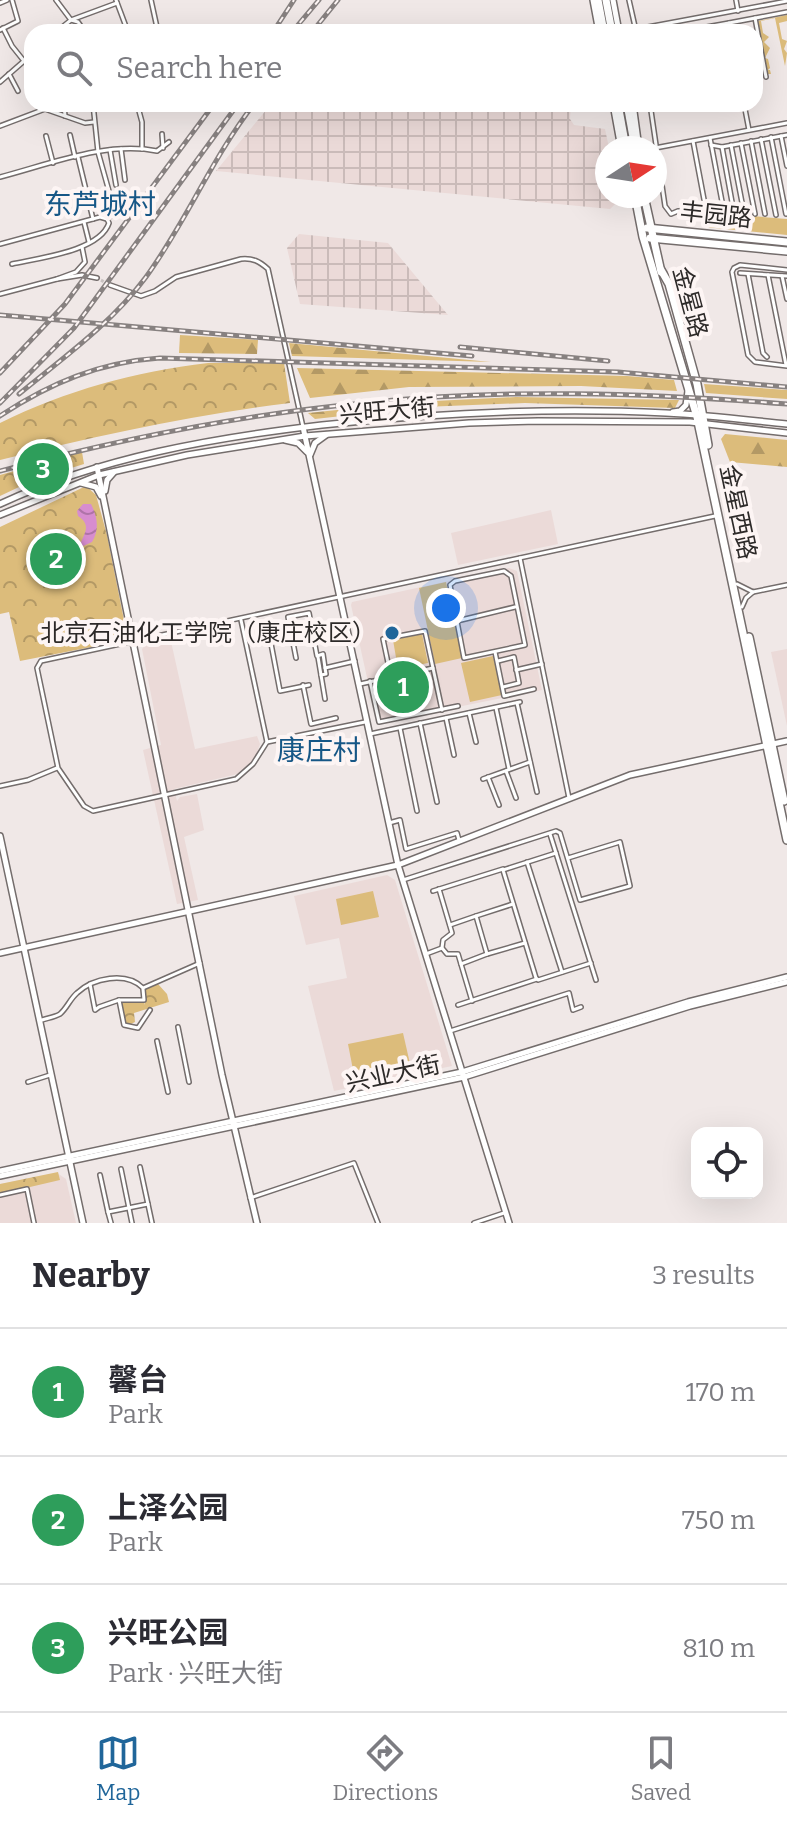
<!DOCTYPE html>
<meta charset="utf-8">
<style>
:root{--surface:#fff;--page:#f7f7f7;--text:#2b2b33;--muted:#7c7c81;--line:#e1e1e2;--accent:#20669a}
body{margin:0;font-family:Bitter,"Noto Sans SC",serif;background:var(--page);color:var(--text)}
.controls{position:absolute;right:24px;bottom:24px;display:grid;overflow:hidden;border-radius:16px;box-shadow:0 8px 32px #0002}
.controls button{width:72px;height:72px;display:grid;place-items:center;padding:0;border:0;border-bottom:2px solid var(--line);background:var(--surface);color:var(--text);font:40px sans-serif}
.compass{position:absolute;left:595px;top:136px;width:72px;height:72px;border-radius:50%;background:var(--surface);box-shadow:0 8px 32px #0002;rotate:78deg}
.you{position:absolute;left:446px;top:608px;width:28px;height:28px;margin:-20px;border:6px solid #fff;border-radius:50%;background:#1a73e8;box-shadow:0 0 0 12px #1a73e833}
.badge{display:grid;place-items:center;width:52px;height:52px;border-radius:50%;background:var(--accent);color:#fff;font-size:26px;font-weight:700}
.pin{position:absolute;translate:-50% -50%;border:4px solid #fff;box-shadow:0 2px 8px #0006}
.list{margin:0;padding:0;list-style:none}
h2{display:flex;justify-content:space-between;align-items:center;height:104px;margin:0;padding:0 32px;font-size:34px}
h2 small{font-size:26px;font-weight:400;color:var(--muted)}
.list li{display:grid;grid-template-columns:52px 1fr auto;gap:24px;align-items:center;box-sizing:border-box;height:128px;padding:0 32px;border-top:2px solid var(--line)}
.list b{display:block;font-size:30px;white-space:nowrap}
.list p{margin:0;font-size:26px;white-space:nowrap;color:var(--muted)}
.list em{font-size:26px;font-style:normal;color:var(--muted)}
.icon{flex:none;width:44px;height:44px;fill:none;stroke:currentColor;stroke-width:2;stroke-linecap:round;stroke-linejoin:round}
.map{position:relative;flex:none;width:787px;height:1223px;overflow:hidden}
.search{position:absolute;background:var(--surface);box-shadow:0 8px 32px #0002;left:24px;right:24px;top:24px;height:88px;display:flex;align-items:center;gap:20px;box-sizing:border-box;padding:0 28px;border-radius:24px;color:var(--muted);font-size:30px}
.sheet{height:488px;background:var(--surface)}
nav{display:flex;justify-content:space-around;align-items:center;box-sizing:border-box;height:112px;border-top:2px solid var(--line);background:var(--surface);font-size:22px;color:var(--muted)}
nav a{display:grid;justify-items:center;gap:4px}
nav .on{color:var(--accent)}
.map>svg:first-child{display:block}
.built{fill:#ebdad8}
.industrial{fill:url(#industrial-grid)}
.grass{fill:#dcbc7b}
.forest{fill:url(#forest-firs)}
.park{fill:url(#park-crowns)}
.water{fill:url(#water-waves)}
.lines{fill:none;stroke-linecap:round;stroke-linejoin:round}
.street-tunnel{stroke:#c9c2c1;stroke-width:3;stroke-dasharray:3 1.5;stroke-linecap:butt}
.street-casing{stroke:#746d6c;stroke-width:6}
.secondary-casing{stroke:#746d6c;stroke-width:8}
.primary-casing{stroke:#746d6c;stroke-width:10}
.street{stroke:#fff;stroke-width:3}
.secondary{stroke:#fff;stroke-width:5}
.primary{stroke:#fff;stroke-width:7}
.rail-casing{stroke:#878180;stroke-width:5}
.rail{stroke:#fdf5f4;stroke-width:2;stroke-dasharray:6;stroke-linecap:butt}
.poi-dot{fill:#20669a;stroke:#fdf5f4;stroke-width:3}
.labels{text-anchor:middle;stroke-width:8;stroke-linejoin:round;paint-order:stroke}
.street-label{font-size:24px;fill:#2d2a29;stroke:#fdf5f4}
.poi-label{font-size:24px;fill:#2d2a29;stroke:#fdf5f4;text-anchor:end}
.quarter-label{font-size:28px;fill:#165786;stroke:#fdf5f4}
</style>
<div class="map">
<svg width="787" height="1223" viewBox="0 0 787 1223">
<defs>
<pattern id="industrial-grid" width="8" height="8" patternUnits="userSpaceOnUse" patternTransform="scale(2)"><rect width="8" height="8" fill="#ebdad8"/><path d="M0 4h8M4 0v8" fill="none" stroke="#cabbb9"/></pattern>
<pattern id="forest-firs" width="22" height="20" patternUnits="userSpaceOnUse" patternTransform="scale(2)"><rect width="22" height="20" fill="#dcbc7b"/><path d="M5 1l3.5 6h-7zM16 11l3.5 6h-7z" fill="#b39965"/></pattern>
<pattern id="park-crowns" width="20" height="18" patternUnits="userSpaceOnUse" patternTransform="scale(2)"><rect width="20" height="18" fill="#dcbc7b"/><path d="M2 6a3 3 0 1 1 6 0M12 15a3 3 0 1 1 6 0" fill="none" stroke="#b39965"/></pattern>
<pattern id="water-waves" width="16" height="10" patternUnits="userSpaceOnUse" patternTransform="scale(2)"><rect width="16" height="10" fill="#d78dcf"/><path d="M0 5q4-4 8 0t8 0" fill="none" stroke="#af73a8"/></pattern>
</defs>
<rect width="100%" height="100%" fill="#f0e8e7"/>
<!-- built -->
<g class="built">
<polygon points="551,510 558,544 458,565 451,533"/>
<polygon points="509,568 517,571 542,690 377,723 351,605 352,602"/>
<polygon points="170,637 195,749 257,736 260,744 253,764 246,772 174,789 177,801 180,797 197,794 204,830 184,837 198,900 177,904 143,750 161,745 142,649 148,642"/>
<polygon points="787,649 787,726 771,652"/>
<polygon points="387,875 395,880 452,1066 334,1091 308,986 347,978 339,938 306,945 294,896"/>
<polygon points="57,1173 66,1179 76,1223 0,1223 0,1184"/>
</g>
<!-- industrial -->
<g class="industrial">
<polygon points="271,104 571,104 570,119 574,125 605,129 609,148 607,148 607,196 619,196 620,199 610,209 216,171"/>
<polygon points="299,234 388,243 448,315 300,304 287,248"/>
</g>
<!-- grass -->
<g class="grass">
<polygon points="787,15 787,21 779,23 782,39 787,41 784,49 787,53 785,66 775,18 761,21 763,33 769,37 764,42 770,48 765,58 768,59 770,68 768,70 770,70 771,74 768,74 758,21"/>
<polygon points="716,213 787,219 787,235 705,227 705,223 715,221"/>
<polygon points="704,384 787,390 787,399 706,393"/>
<polygon points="446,582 462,658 435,664 419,588"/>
<polygon points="422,634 428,663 398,669 393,640"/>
<polygon points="493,656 502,695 470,702 461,663"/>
<polygon points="373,891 379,917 341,925 336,899"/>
<polygon points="403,1033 411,1068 355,1080 348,1044"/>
</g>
<!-- forest -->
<g class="forest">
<polygon points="180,335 258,340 257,354 179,353"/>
<polygon points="289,343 491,362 292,356"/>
<polygon points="297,368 627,376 674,380 677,391 581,386 409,387 310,398"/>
<polygon points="516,397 679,400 675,408 525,403 423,407 315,419 308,413 414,402"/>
<polygon points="725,434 787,440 787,467 730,462 721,439"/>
</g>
<!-- park -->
<g class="park">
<path d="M208,363H284L290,403C191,415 96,436 0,460V423C67,390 134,372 208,363Z"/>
<polygon points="82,452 84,464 36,479 0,496 0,475"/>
<polygon points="86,486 96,495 107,535 127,635 122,641 20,661 9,612 0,614 0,527"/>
<polygon points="158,984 167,994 169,1002 134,1013 135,1022 131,1024 125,1023 120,1001 144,1001 145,1005 145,989"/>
<polygon points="58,1172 60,1180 0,1194 0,1184"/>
</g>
<!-- water -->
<path class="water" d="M83,504H91C97,516 100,529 92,542L79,548C83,534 93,526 78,516L77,511Z"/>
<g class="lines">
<!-- street-tunnel -->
<polyline class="street-tunnel" points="97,278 110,285"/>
<!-- street casing -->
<g class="street-casing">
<g id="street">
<polyline points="56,0 71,20 78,22 85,32"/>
<polyline points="116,0 128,32"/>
<polyline points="151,0 158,32"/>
<polyline points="629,0 636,31"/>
<polyline points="736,0 738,11"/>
<polyline points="0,3 7,0"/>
<polyline points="755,18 766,77"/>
<polyline points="3,28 12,46 24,61"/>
<polyline points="701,28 729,23"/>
<polyline points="0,30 18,21 12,0"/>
<polyline points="56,32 71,20 117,3"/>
<polyline points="621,32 787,1"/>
<polyline points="730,32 729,23 787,12"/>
<polyline points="9,74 18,91"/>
<polyline points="0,82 32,54"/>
<polyline points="64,104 65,116"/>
<polyline points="93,104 98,152 114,209 113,214 107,219"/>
<polyline points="650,104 665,206 671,214 678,211 706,210 693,141"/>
<polyline points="744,104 749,130"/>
<polyline points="139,111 142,122 142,149"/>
<polyline points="0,126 45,109 85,123 94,122"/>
<polyline points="162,134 163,148"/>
<polyline points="70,135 75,157"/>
<polyline points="46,136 53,163"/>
<polyline points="781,136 787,166"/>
<polyline points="771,137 786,214"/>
<polyline points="710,138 724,212"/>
<polyline points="761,139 776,215"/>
<polyline points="751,141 765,214"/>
<polyline points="741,143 755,214"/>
<polyline points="711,145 722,147 787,135"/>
<polyline points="731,145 744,213"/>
<polyline points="722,147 734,213"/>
<polyline points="655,148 787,123"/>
<polyline points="121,149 125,180"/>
<polyline points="110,150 116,185"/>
<polyline points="78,157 93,219"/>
<path d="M0,177C50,164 106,141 157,151L169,142"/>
<polyline points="84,222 89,242"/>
<polyline points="0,244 100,217 107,219"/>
<path d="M12,264C39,258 100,251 109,223L107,219"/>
<polyline points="787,270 740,265 734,268 732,272 748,355 755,362 787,366"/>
<polyline points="740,273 787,276"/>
<polyline points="748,274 763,353 767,357"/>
<polyline points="768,275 786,365"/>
<polyline points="782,276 787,299"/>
<polyline points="57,279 82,275 97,278"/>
<path d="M110,285L141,296L155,291L176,277L241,259C253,258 259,261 268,269L303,427"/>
<polyline points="0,294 57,279 76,272 85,262 82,247"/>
<polyline points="520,558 569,798"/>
<polygon points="504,571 511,576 525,645 464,658 450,585 455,581"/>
<polyline points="737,584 753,592 787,585"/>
<polyline points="742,607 746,598 753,592"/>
<polyline points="241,620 267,742"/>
<polyline points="457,621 515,607"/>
<polyline points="269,633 280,691 309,685"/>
<polyline points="495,652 504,696 534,689"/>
<polyline points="318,657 321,675 326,674 325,668 355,661"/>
<polyline points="296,658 288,617 309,613 317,656 323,654 325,668"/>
<polyline points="498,661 514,657 519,683 503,687"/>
<polyline points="516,670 542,664"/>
<polyline points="321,675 325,699"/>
<polyline points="391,677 383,639 425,631 442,710"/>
<polyline points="370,681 379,722 458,706"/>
<polyline points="360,684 433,668"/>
<polyline points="303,685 311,724 336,718"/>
<polyline points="517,703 537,792"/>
<polyline points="496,708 509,769"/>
<polyline points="469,713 476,742"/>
<polyline points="446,718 454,755"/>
<polyline points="365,722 267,742 253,764 236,779 93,811 84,806 58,768 37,668 41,661 715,516"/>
<polyline points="420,723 437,802"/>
<polyline points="400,728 417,811"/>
<polyline points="370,734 520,702"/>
<polyline points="506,771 516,798"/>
<polyline points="488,777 499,805"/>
<polyline points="483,779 530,762"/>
<polyline points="0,786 28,780 57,768"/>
<polyline points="389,823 400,820 406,849 457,833 459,840"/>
<polyline points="550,834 596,980"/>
<polyline points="556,853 503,870 536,978 538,980 591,963"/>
<polyline points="527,862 562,972"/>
<polyline points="403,880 556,831 560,833 580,900 630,886 620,842 568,858"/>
<polyline points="439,889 452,933 443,940 442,948 447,954 458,954 472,1001"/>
<polyline points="433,891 503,869"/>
<polyline points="513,904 476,916 487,954 525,943"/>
<polyline points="450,925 476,916"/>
<polyline points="426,954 442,948"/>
<polyline points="461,964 487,954"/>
<polyline points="90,984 95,1010 99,1007 119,1000 124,1025 138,1028 150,1010"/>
<polyline points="119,1000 144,1000 143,989"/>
<polyline points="458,1005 537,979"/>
<path d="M42,1020C48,1018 55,1017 60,1014C67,1008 70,999 77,993C93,978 126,971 143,988L200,963"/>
<polyline points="178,1027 189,1082"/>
<polyline points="450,1031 569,993 573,1010 581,1007"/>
<polyline points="157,1041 168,1092"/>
<polyline points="28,1082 50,1075"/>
<polyline points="140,1167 152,1223"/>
<polyline points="121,1169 132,1223"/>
<polyline points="100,1175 108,1212"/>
<polyline points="0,1195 27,1189 34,1223"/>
<polyline points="250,1198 354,1163 378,1223"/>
<polyline points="111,1223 108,1212 148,1204"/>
<polyline points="474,1223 504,1213"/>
</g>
</g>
<!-- secondary casing -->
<g class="secondary-casing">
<g id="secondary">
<polyline points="593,0 599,32"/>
<polyline points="613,0 619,32"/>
<polyline points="613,104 621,148"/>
<polyline points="633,104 639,148"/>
<polyline points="673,412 680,411 686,405 688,391"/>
<polyline points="303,427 398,865 509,1223"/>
<polyline points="285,440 298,443 307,452"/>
<polyline points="310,455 315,443 326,435"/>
<polyline points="97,467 222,1075 257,1223"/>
<polyline points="81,483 96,487 101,496"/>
<polyline points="105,491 107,480 114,472"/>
<path d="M0,504C101,457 212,438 322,425C436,413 552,407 666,413C707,415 747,420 787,424"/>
<polyline points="0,515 99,475 187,455 305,436 469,423 538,421 690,422 787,433"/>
<polyline points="0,836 83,1223"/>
<polyline points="0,953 398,865 630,775 787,741"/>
<polyline points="0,1171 462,1072 688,1002 787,977"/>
<polyline points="0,1176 464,1077 690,1006 787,982"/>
</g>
</g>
<!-- primary casing -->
<g class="primary-casing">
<g id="primary">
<polyline points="598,0 604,32"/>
<polyline points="606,0 612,32"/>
<polyline points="618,104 626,148"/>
<polyline points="627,104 635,148"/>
<polyline points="635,196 643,237 697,417 787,840"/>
<polyline points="644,196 661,272"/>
<polyline points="647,228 787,242"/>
<polyline points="650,238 787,251"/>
<polyline points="661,270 669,284 697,384 708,445"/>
<polyline points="749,637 784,801"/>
</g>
</g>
<!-- street -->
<use href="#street" class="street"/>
<!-- secondary -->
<use href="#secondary" class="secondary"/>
<!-- primary -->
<use href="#primary" class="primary"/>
<!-- rail casing -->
<g class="rail-casing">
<g id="rail">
<polyline points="273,32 294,0"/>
<polyline points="292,32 319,0"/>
<polyline points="312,32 338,0"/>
<polyline points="0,315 472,356"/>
<polyline points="460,347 608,361"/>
<polyline points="0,373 65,304 214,104"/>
<path d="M19,394C63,358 112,323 146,277C186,222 212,158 254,104"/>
<polyline points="0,403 74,328 238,104"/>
<path d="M0,416C50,383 100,362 160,358L618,372L787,387"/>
<path d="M0,471C120,439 240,415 363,403C504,388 646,393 787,404"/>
</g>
</g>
<!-- rail -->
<use href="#rail" class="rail"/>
</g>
<!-- markers -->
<circle class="poi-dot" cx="392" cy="633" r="8"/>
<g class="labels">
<!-- street labels -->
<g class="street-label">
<text transform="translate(716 215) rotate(6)" y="8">丰园路</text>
<text transform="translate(690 302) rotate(75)" y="8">金星路</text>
<text transform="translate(387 411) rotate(-5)" y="8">兴旺大街</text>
<text transform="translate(738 512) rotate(78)" y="8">金星西路</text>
<text transform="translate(393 1074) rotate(-12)" y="8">兴业大街</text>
</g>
<!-- poi labels -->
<g class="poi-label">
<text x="376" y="641">北京石油化工学院（康庄校区）</text>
</g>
<!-- quarter labels -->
<g class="quarter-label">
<text x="100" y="214">东芦城村</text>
<text x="319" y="760">康庄村</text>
</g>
</g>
</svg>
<div class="controls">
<button><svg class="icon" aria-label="locate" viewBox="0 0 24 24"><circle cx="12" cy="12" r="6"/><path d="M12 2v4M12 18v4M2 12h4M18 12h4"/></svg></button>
</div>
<svg class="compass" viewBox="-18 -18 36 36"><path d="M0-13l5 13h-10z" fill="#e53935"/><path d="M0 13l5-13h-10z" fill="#7c7c81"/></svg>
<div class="you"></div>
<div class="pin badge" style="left:403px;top:687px;background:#2e9e5b">1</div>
<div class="pin badge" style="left:56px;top:559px;background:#2e9e5b">2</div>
<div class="pin badge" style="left:43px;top:469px;background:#2e9e5b">3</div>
<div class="search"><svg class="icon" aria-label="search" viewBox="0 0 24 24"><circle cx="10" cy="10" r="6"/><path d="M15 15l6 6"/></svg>Search here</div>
</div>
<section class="sheet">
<h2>Nearby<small>3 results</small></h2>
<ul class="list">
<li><span class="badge" style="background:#2e9e5b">1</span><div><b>馨台</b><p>Park</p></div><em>170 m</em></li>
<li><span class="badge" style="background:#2e9e5b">2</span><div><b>上泽公园</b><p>Park</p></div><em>750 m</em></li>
<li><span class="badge" style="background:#2e9e5b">3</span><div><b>兴旺公园</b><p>Park · 兴旺大街</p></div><em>810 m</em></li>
</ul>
</section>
<nav>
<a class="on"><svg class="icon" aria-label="map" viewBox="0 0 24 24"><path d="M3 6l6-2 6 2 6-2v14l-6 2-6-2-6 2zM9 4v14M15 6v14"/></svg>Map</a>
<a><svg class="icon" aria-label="directions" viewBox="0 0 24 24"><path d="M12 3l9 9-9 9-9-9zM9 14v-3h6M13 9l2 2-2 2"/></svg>Directions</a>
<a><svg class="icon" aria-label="saved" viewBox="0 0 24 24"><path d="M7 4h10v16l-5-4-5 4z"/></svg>Saved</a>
</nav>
